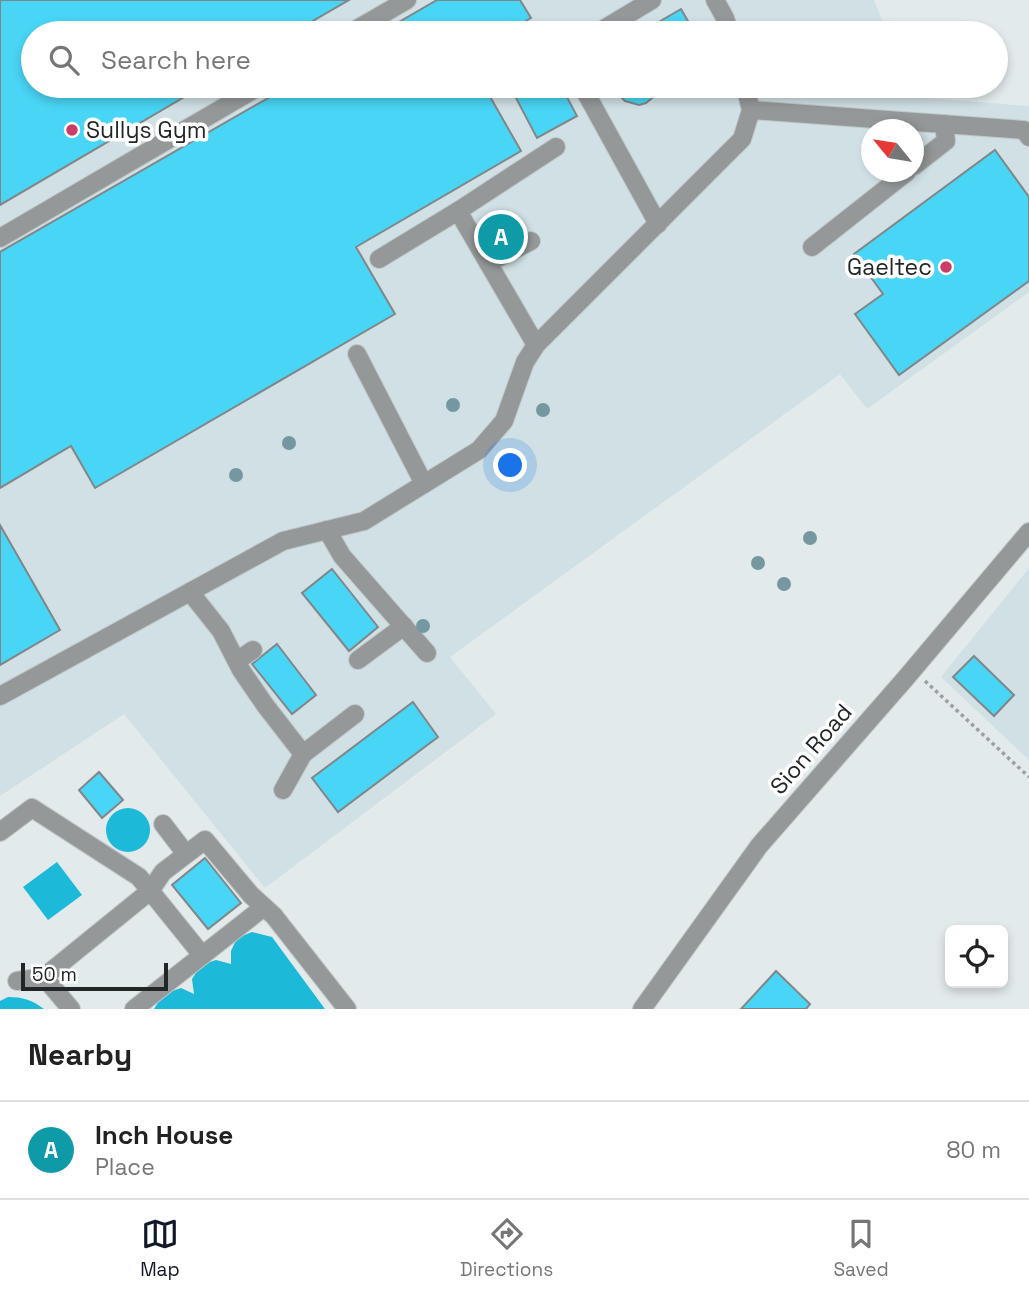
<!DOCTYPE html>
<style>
:root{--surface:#fff;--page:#f6f6f6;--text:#222;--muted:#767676;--line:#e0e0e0;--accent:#111827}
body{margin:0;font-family:"Space Grotesk",sans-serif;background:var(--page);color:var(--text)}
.controls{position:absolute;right:21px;bottom:21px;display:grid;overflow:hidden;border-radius:10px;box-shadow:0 4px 10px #0003}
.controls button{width:63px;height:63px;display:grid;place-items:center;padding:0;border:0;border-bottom:2px solid var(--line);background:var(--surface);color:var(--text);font:35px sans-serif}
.compass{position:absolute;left:861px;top:119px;width:63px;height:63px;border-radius:50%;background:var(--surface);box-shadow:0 4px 10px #0003;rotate:300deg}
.scale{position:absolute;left:21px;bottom:18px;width:147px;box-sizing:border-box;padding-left:7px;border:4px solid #232626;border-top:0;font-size:19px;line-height:24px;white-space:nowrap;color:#232626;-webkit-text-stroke:5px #fff;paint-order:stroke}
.you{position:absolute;left:511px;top:466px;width:24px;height:24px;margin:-18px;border:5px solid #fff;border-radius:50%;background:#1a73e8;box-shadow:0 0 0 10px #1a73e833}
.badge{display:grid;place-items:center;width:46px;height:46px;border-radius:50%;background:var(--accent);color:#fff;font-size:23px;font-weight:700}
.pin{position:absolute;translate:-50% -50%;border:4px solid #fff;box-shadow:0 2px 7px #0006}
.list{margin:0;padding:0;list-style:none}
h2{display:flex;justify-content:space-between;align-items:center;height:91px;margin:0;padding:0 28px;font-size:30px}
h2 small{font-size:23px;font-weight:400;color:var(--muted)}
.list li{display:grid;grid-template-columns:46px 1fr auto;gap:21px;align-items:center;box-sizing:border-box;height:98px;padding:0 28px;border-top:2px solid var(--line)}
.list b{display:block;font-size:26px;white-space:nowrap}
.list p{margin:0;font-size:23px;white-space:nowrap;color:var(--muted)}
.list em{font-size:23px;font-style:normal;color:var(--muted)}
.icon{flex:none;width:38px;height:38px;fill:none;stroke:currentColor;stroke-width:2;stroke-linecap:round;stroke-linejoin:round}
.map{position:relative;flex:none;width:1029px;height:1009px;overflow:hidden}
.search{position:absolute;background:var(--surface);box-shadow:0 4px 10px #0003;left:21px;right:21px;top:21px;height:77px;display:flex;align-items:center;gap:18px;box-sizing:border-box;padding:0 24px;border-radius:38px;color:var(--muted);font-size:26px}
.sheet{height:189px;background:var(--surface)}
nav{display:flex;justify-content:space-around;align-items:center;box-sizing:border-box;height:98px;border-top:2px solid var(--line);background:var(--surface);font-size:19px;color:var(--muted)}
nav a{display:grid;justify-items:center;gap:4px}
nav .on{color:var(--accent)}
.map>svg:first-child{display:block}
.built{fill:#d0e0e4;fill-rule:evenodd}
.water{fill:#1cb9d9}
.building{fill:#49d5f5;stroke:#818788;stroke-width:2}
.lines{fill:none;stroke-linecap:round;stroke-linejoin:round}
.minor-casing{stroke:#c0c7c8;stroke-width:20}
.path{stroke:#9ba0a1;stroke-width:3.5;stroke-dasharray:3.5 3.5;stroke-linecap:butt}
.minor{stroke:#959899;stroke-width:18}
.tree{fill:#7598a0}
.poi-dot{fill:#cb3d68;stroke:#fff;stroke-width:2.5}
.labels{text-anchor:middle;stroke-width:7;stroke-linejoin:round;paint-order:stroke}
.poi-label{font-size:23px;fill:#232626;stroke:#fff;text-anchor:start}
.street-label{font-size:23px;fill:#232626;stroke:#fff}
</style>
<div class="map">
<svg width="1029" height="1009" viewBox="0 0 1029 1009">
<rect width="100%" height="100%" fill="#e3eaec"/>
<!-- built -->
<g class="built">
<path d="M0,0H874L887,33H33V86H908L913,97L1029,106V292L867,409L840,374L450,657L496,714L265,888L124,714L0,796ZM872,130H914V172H872Z"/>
<polygon points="1029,568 1029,760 941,677"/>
</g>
<!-- water -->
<g class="water">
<circle cx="128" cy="830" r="22"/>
<polygon points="57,862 82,895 48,920 23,887"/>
<polygon points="252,932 272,937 325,1009 154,1009 163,994 181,988 194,994 192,979 201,965 216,960 231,964 231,951 237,938"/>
<path d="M8,997C23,997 32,1000 44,1009H0V1001Z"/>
</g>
<!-- building -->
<g class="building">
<polygon points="0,0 349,0 292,33 33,33 33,86 203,86 0,205"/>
<polygon points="437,0 520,0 531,18 505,33 481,33 481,32 478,33 380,33"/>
<polygon points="681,9 689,23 672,33 663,33 657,23"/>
<polygon points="289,86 484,86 521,151 356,247 395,314 95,488 71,446 0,488 0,252"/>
<polygon points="538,86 561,86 577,116 537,138 516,98"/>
<polygon points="616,86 658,86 652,98 646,103 639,105 625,101 620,96"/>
<polygon points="995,150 1029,197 1029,281 899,375 855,314 883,294 854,254"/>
<polygon points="0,525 60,630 0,665"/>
<polygon points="332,569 378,627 349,651 302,593"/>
<polygon points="277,644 316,695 292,714 252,664"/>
<polygon points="974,656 1014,695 994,716 953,677"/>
<polygon points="413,702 438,737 338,812 312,778"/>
<polygon points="99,772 123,800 102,818 79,790"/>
<polygon points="205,858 241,903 208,929 172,885"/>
<polygon points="776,971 810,1004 806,1009 741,1009"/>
</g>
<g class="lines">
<!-- minor casing -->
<g class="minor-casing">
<g id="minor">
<polyline points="715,0 725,18 730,33"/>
<polyline points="350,33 407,0"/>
<polyline points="597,33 652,0"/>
<polyline points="582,86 658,224"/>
<polyline points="751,110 1024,130 1029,137"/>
<polyline points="914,166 946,141 944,124"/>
<polyline points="458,211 556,147"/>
<polyline points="0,238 260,86"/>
<polyline points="812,247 907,172"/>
<polyline points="379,259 458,211 536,345"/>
<polyline points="488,263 531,241"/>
<polyline points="357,354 424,484"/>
<polyline points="327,530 342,556 427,653"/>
<polyline points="190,592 221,631 241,670 265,705 303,754 355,714"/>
<polyline points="358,660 404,626"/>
<polyline points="237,661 253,650"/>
<polyline points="0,696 283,541 364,521 479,450 504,421 525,362 536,345 742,139 751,110 745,86"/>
<polyline points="283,790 303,754"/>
<polyline points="163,824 186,854"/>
<polyline points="0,832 32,808 139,877 202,955"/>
<polyline points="17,981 44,977"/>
<polyline points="71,1009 44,977 150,891 163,872 205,840 251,895 274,916 347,1009"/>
<polyline points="134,1009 264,907"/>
<polyline points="642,1009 759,846 905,679 1029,532"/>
</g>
</g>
<!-- path -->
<polyline class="path" points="925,681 1029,777"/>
<!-- minor -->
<use href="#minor" class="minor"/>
</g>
<!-- trees -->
<g class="tree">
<circle cx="453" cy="405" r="7"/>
<circle cx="543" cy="410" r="7"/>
<circle cx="289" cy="443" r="7"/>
<circle cx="236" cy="475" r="7"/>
<circle cx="810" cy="538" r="7"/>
<circle cx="758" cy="563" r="7"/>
<circle cx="784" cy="584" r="7"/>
<circle cx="423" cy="626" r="7"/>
</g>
<!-- markers -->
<g class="poi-dot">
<circle cx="72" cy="130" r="7"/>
<circle cx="946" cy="267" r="7"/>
</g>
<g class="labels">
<!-- poi labels -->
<g class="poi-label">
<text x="86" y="138">Sullys Gym</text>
<text x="932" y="275" text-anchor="end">Gaeltec</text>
</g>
<!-- street labels -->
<g class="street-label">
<text transform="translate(811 749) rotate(-49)" y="8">Sion Road</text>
</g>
</g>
</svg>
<div class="controls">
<button><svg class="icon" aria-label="locate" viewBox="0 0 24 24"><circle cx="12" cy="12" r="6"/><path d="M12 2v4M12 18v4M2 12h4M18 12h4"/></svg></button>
</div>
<svg class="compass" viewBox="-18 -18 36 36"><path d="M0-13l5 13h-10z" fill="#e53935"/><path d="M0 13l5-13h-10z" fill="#767676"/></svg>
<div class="scale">50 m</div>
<div class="you"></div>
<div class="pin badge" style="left:501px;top:237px;background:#0f9aa8">A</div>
<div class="search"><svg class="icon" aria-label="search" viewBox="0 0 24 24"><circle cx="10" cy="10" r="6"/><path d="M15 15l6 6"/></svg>Search here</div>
</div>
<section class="sheet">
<h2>Nearby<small></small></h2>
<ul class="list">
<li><span class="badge" style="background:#0f9aa8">A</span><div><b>Inch House</b><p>Place</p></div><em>80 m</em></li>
</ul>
</section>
<nav>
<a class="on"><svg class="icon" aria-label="map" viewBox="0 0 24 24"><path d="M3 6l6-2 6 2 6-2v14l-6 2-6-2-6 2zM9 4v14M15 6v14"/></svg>Map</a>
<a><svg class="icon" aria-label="directions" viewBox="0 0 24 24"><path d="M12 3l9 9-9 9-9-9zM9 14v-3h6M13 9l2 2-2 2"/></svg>Directions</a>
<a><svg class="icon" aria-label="saved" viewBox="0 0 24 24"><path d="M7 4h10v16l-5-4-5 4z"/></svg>Saved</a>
</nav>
